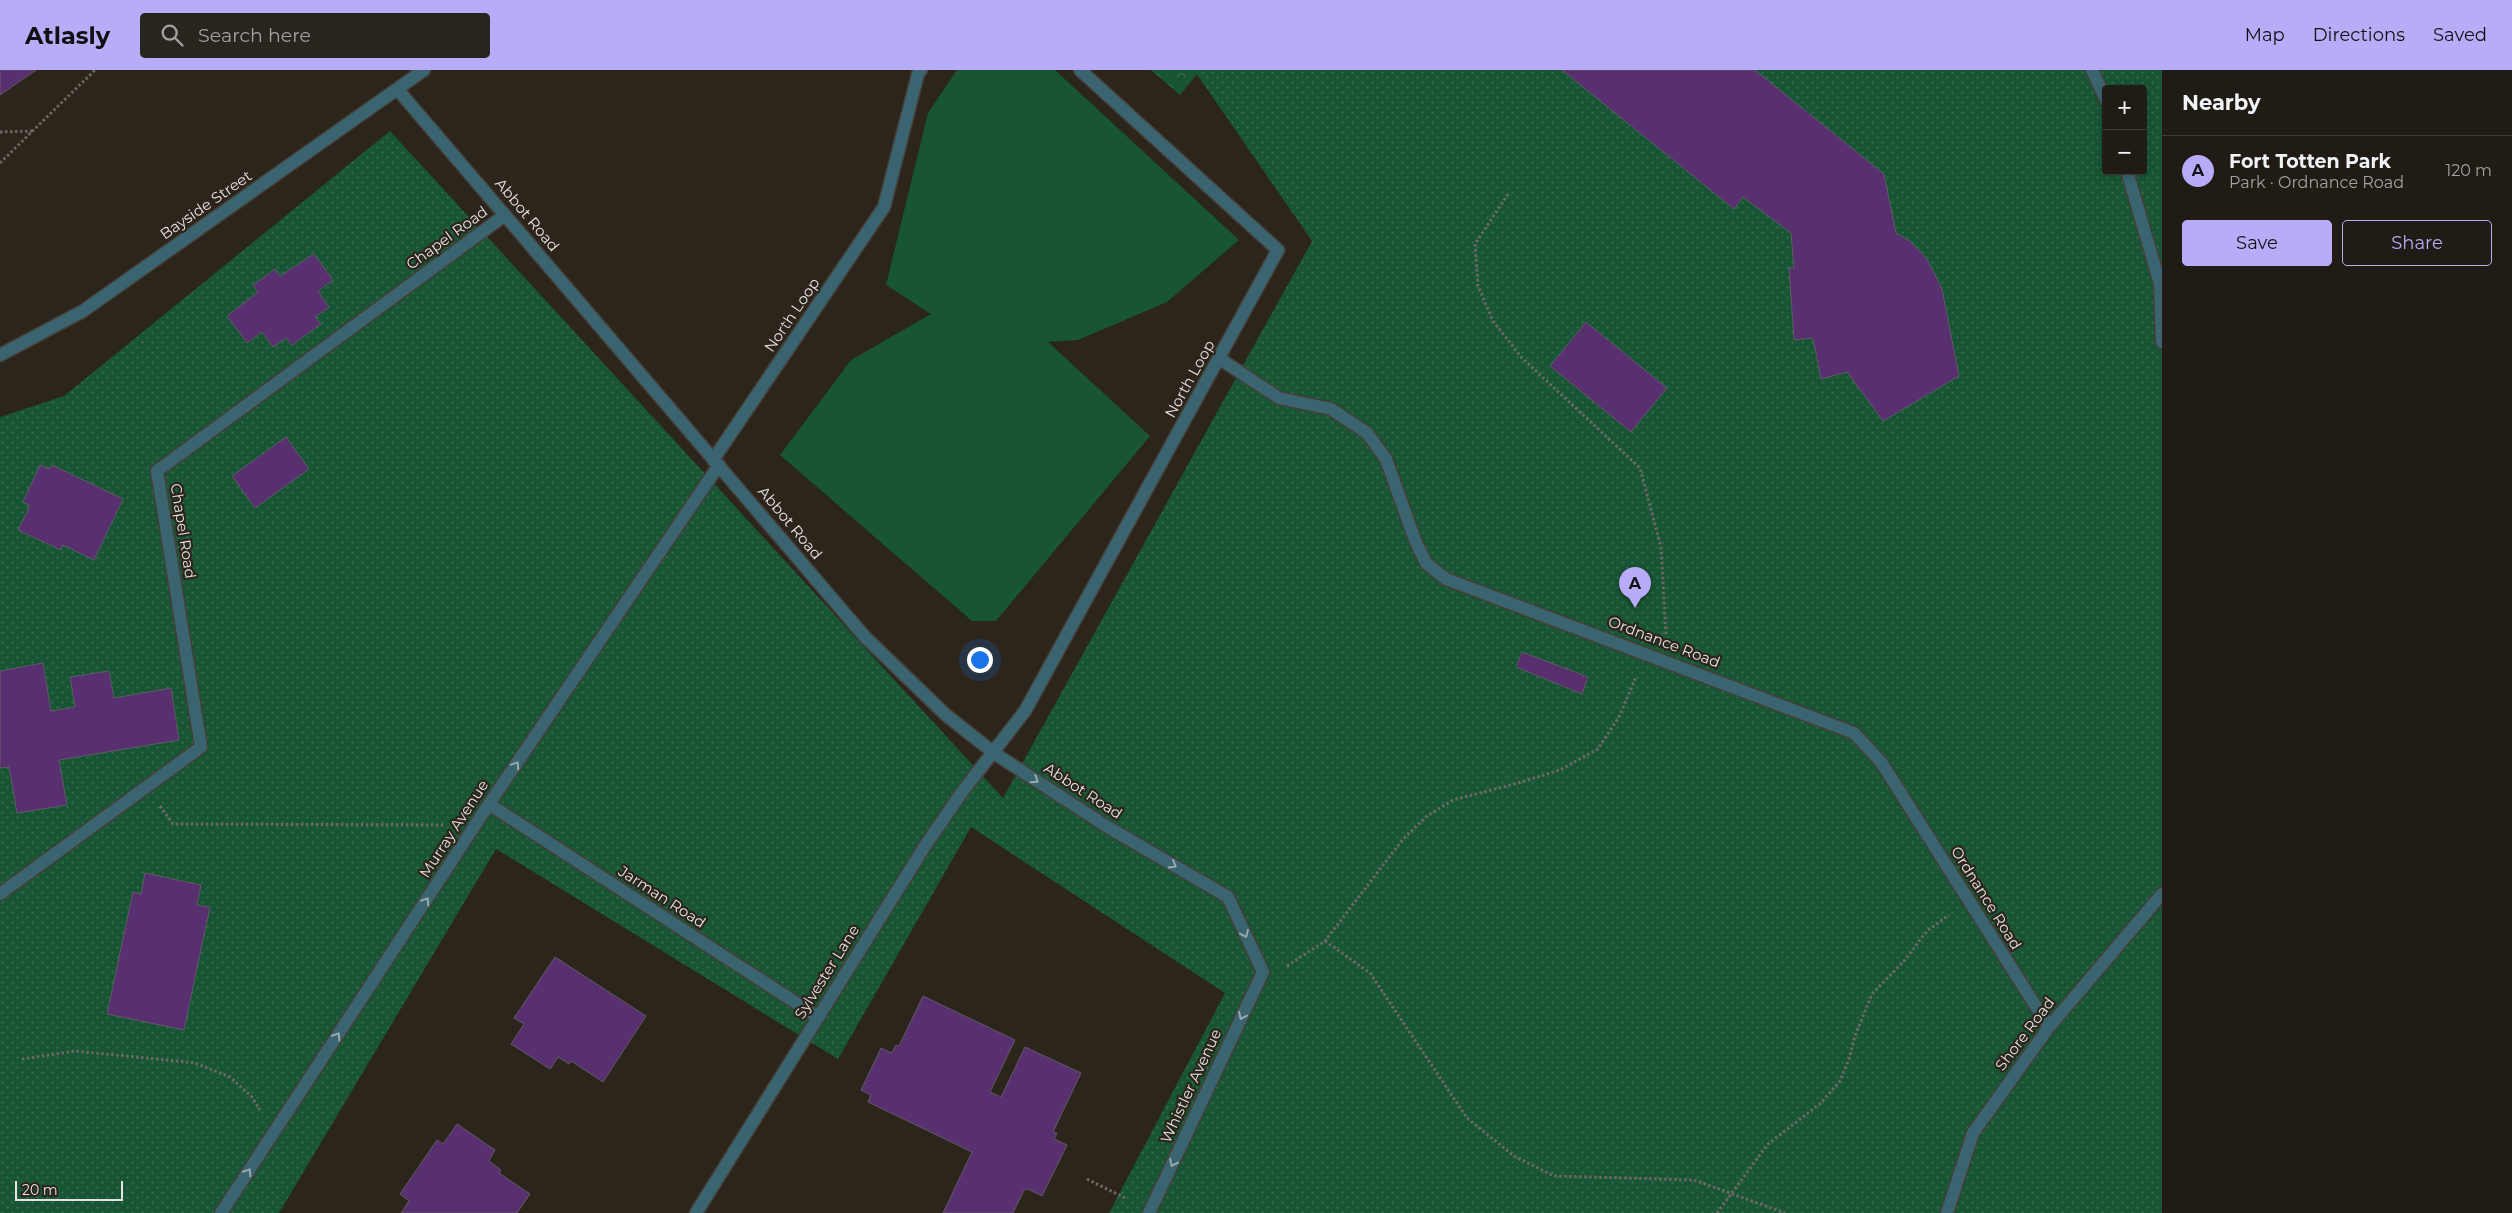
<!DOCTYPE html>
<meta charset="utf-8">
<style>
:root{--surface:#201c15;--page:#28251e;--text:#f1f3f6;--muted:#a2a1a0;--line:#3d3a34;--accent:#b8abf7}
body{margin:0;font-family:Montserrat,sans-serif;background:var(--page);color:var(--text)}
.controls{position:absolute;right:15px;top:15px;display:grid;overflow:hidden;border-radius:5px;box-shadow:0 2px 8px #0003}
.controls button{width:45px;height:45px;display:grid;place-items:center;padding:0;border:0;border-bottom:1px solid var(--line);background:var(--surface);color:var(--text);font:25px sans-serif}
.scale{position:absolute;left:15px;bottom:12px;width:108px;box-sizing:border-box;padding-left:5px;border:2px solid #e6e2dd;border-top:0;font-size:14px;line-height:18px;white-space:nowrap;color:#e6e2dd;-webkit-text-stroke:4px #2b251c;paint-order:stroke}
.you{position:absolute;left:979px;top:589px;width:18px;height:18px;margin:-12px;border:4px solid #fff;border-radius:50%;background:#1a73e8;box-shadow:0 0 0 8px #1a73e833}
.badge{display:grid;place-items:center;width:32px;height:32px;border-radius:50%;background:var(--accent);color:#111;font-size:16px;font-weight:700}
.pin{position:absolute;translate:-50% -41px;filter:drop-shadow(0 1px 2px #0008)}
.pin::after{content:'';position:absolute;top:26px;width:18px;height:15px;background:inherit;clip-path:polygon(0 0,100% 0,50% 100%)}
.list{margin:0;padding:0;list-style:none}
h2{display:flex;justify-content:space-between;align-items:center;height:65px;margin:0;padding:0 20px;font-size:21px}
h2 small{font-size:16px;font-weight:400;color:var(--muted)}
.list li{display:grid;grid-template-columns:32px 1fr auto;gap:15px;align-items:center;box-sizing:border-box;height:70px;padding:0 20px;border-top:1px solid var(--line)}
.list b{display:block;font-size:19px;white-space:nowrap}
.list p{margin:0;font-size:16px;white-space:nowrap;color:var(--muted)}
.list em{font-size:16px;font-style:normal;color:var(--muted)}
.actions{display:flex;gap:10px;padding:15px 20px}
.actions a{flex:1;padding:11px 0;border:1px solid var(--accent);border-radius:5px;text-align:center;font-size:18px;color:var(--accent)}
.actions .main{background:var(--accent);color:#111}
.icon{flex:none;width:28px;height:28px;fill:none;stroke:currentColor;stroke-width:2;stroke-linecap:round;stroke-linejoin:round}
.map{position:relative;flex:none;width:2162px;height:1143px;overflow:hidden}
header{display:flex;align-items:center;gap:30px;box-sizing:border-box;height:70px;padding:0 25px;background:var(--accent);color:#111}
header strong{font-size:24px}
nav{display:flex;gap:28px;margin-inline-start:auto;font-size:18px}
.search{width:350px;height:45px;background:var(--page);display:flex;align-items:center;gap:12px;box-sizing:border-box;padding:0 18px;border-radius:5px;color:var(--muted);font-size:19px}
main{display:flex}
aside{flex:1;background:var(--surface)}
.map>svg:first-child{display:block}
.forest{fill:url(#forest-crowns)}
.park{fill:url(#park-dots);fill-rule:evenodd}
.pitch{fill:#175534}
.building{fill:#58306f;stroke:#605a65}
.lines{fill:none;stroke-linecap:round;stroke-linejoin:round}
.street-casing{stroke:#453f37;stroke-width:15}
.path{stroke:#6d6861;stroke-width:3;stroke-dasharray:2.5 2.5;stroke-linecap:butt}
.street{stroke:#3a646f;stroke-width:12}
.oneway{stroke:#99a9ac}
.labels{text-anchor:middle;stroke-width:4.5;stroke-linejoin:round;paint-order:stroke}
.street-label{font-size:15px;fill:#e6e2dd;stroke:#2b251c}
</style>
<header>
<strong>Atlasly</strong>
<div class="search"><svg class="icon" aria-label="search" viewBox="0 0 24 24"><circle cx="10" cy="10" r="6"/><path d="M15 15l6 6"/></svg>Search here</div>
<nav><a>Map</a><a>Directions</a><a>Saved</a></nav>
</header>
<main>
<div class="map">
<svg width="2162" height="1143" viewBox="0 0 2162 1143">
<defs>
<pattern id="forest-crowns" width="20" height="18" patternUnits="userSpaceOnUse" patternTransform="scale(1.25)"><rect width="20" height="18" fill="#175534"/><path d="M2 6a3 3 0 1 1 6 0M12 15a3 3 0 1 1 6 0" fill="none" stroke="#396d51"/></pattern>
<pattern id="park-dots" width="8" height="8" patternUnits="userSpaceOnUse" patternTransform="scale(1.25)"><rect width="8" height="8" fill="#175534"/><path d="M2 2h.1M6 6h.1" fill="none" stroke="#396d51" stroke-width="1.8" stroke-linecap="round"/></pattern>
</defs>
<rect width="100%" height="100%" fill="#2b251c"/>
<!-- forest -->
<polygon class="forest" points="1151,0 1200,0 1180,25"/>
<!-- park -->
<path class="park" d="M1194,0H2162V1143H1109L1225,923L971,757L838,989L496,779L279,1143H0V347L64,326L390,61L1003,728L1312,171ZM2106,19H2143V101H2106Z"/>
<!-- pitch -->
<polygon class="pitch" points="957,0 1055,0 1239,170 1167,232 1078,270 1048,272 1150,366 996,551 972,551 780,385 851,290 931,244 886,215 928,43"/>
<!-- building -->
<g class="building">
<polygon points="0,0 36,0 0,25"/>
<polygon points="1562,0 1755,0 1884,104 1896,163 1911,172 1927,189 1942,219 1959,306 1883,351 1847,302 1821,309 1813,268 1794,270 1789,198 1794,198 1791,163 1743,127 1734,139"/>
<polygon points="314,184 333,210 318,221 329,237 315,247 321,254 292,275 286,268 273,277 262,262 247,273 227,246 258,222 253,215 275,199 280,206"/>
<polygon points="1586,252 1667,318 1631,362 1550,296"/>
<polygon points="286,367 309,399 255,438 232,406"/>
<polygon points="40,395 49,399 52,395 123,429 94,490 63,475 61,480 18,460 30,436 23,432"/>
<polygon points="1522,582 1588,607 1582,624 1516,597"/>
<polygon points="43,593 51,641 75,637 70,607 109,601 114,628 171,618 179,670 59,690 67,735 17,743 9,697 0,698 0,601"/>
<polygon points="145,803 201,815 197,835 210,837 184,960 107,944 133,822 141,824"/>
<polygon points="555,887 646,946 603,1012 571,991 569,994 558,987 550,999 511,974 524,954 514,948"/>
<polygon points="923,926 1015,970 990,1022 1001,1027 1025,977 1081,1003 1053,1062 1057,1063 1054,1069 1067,1075 1042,1126 1028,1119 1024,1120 1013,1143 943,1143 972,1082 868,1032 871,1025 861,1020 881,978 892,983 896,975 899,976"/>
<polygon points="457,1054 495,1080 489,1091 501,1100 499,1103 530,1124 517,1143 401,1143 409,1131 400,1124 437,1070 443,1074"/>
</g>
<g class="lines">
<!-- street casing -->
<g class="street-casing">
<g id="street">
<polyline points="2092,0 2106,30"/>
<polyline points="398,20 865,567 946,645 994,683 1106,756 1228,827 1263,902 1149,1143"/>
<polyline points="2127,101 2160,214 2162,272"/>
<polyline points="0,285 83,241 424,0"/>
<polyline points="1220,289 1279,328 1331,339 1367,363 1386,389 1415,470 1426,493 1446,509 1854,663 1881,692 2049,957"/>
<polyline points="713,390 884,137 918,4 921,0"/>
<polyline points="489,734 818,947"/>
<polyline points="0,824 201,677 157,401 505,145"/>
<polyline points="221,1143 489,734 719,395"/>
<polyline points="696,1143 925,776 962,722 1025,641 1278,180 1080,0"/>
<polyline points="1947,1143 1973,1063 2049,957 2162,824"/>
</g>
</g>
<!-- path -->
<g class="path">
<polyline points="0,62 32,61"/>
<polyline points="0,93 95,0"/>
<polyline points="1508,124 1475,174 1478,216 1493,251 1522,288 1640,398 1661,477 1666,565"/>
<polyline points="160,736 173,754 445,755"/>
<polyline points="1325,871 1370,903 1467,1048 1514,1086 1554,1106 1694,1110 1785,1143"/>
<polyline points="1287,896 1325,871 1403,769 1427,746 1453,730 1518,713 1560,700 1598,679 1619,647 1636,607"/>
<polyline points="22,989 75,981 195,993 230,1007 252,1027 260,1040"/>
<polyline points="1087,1109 1127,1129"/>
<polyline points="1717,1143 1768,1074 1821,1033 1840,1011 1849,989 1855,966 1872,924 1904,891 1927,861 1949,845"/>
</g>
<!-- street -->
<use href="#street" class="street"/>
</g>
<!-- one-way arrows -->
<defs><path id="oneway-chevron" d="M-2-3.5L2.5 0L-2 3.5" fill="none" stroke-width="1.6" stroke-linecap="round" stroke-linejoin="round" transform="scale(1.25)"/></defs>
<g class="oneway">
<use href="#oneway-chevron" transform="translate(516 695) rotate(-56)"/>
<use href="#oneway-chevron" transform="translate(1035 710) rotate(33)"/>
<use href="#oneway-chevron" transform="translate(1173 795) rotate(30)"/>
<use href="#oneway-chevron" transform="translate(426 831) rotate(-57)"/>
<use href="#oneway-chevron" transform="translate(1245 864) rotate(65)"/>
<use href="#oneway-chevron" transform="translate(1242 946) rotate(115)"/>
<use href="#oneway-chevron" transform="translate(337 966) rotate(-57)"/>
<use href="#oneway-chevron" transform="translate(1173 1093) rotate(115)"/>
<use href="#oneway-chevron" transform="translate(248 1102) rotate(-57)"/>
</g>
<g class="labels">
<!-- street labels -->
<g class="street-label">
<text transform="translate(206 135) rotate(-35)" y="5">Bayside Street</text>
<text transform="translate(527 145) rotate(50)" y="5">Abbot Road</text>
<text transform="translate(447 168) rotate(-36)" y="5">Chapel Road</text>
<text transform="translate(792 245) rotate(-56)" y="5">North Loop</text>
<text transform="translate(1190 309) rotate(-61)" y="5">North Loop</text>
<text transform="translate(790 453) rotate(50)" y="5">Abbot Road</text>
<text transform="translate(183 461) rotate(81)" y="5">Chapel Road</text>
<text transform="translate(1664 572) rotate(21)" y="5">Ordnance Road</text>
<text transform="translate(1083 721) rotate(33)" y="5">Abbot Road</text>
<text transform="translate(454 759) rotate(-57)" y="5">Murray Avenue</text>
<text transform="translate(662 827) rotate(33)" y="5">Jarman Road</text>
<text transform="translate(1986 828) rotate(58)" y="5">Ordnance Road</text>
<text transform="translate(827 902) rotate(-58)" y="5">Sylvester Lane</text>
<text transform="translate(2025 964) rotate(-53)" y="5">Shore Road</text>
<text transform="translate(1191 1016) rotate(-65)" y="5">Whistler Avenue</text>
</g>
</g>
</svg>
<div class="controls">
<button>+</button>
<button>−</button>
</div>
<div class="scale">20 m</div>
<div class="you"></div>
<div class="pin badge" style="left:1635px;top:538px">A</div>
</div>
<aside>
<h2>Nearby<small></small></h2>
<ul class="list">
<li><span class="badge">A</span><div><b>Fort Totten Park</b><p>Park · Ordnance Road</p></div><em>120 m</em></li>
</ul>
<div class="actions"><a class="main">Save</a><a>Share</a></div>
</aside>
</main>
